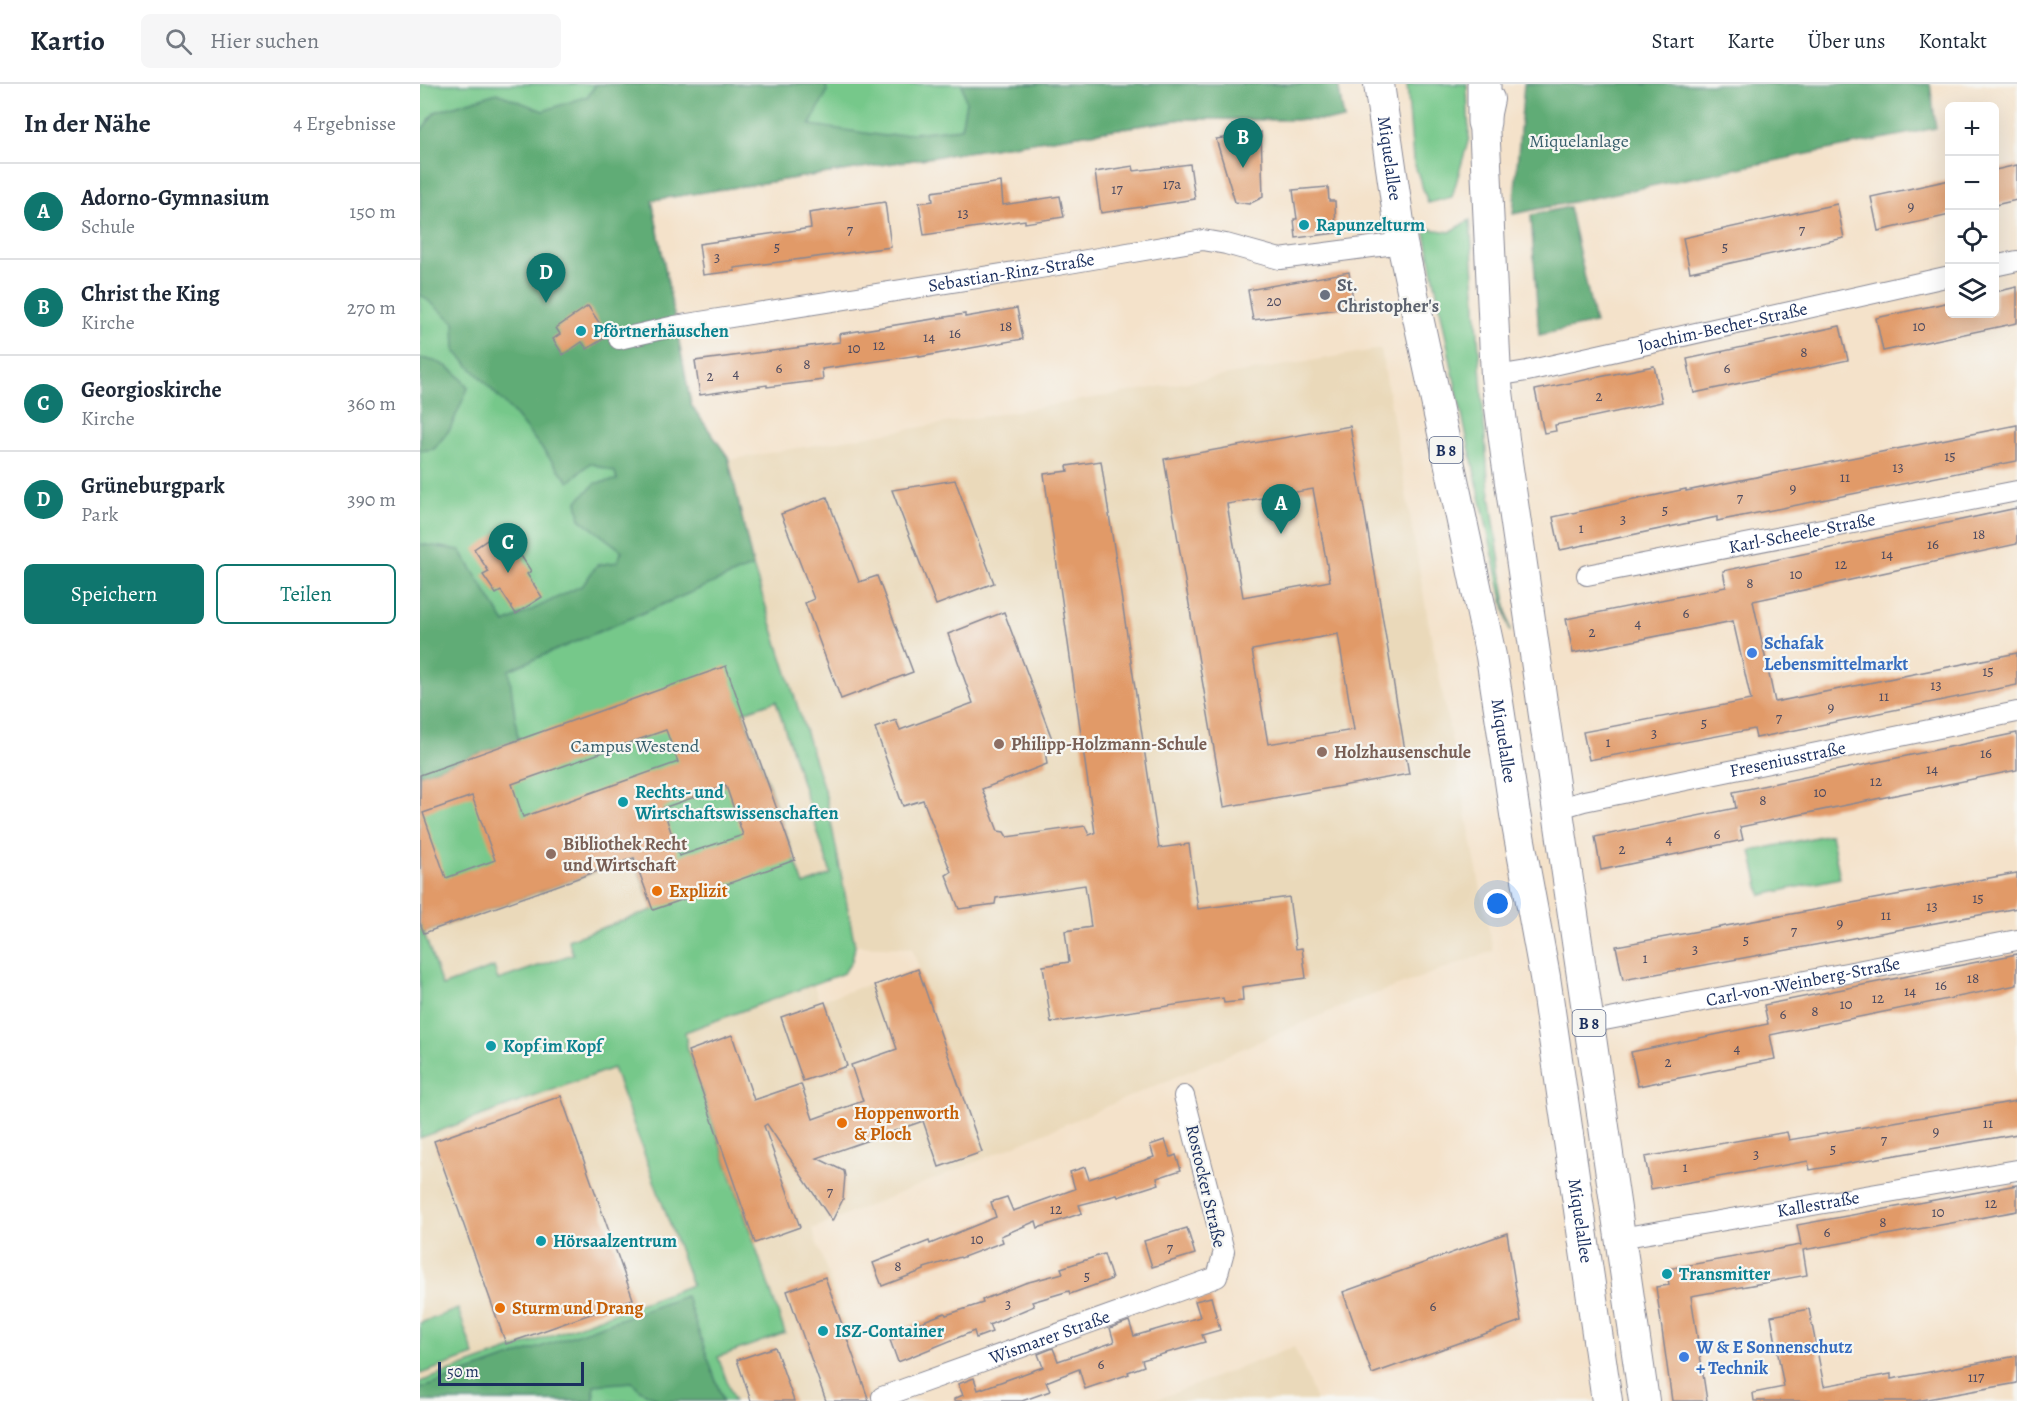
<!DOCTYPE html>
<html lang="de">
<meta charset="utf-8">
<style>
:root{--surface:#fff;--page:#f6f6f7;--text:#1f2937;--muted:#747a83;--line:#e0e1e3;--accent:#0f766e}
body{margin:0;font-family:Alegreya,serif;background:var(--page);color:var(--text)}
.controls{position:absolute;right:18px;top:18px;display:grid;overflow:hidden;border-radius:9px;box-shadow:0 6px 24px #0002}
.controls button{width:54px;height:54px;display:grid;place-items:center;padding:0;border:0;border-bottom:2px solid var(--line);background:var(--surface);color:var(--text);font:30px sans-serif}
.scale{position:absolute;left:18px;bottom:15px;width:146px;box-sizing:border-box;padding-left:6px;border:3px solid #1b2f5e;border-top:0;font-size:16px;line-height:21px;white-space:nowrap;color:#1b2f5e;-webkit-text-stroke:4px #f6f6f2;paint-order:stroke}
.you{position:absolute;left:1078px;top:820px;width:21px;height:21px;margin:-15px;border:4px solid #fff;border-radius:50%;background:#1a73e8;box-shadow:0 0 0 9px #1a73e833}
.badge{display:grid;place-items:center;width:39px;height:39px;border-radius:50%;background:var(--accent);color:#fff;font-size:20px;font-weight:700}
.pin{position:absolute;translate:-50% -50px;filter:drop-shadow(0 2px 3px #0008)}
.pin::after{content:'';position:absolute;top:32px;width:21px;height:18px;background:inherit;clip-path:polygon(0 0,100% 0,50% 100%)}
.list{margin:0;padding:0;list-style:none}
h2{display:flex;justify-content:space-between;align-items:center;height:78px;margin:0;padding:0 24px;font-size:26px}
h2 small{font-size:20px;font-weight:400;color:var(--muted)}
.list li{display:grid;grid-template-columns:39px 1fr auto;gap:18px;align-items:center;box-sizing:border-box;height:96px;padding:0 24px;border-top:2px solid var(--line)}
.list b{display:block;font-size:22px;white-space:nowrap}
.list p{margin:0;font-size:20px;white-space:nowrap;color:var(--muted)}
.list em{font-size:20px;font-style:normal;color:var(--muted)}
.actions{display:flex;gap:12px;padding:18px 24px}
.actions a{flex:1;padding:14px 0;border:2px solid var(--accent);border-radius:9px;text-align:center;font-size:21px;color:var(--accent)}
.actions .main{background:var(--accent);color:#fff}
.icon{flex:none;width:33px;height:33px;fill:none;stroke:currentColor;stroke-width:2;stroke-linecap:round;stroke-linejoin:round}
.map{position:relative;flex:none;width:1597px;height:1317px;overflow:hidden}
header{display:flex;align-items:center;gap:36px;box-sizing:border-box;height:84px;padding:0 30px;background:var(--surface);border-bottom:2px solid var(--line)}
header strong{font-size:28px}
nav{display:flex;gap:33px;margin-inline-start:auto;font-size:21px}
.search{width:420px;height:54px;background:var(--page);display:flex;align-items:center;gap:15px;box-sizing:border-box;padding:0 21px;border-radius:9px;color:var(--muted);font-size:22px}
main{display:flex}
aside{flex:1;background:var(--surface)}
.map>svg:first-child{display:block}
.built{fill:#ead9ba;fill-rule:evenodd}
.green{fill:#76c88a;stroke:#487c74;stroke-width:1.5;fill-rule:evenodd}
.forest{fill:#60ac76;stroke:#3e6e6a;stroke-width:1.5}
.building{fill:#e19a68;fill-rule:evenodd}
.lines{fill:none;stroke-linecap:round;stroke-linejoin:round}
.street-casing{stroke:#888894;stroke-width:22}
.primary-casing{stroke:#888894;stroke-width:32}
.highway-casing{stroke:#888894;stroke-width:35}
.street{stroke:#fff;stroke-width:20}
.primary{stroke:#fff;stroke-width:30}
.highway{stroke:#fff;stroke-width:33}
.culture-dot{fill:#0f9aa8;stroke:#f6f6f2;stroke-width:2}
.worship-dot{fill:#6b7280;stroke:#f6f6f2;stroke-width:2}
.shop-dot{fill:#3f7fe0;stroke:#f6f6f2;stroke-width:2}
.education-dot{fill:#8d6e63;stroke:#f6f6f2;stroke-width:2}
.food-dot{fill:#e8710a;stroke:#f6f6f2;stroke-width:2}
.labels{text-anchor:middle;stroke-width:4.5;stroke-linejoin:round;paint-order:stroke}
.number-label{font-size:15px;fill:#4c4a60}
.shield{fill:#f6f6f2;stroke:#5d6b8a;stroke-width:1.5}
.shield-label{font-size:16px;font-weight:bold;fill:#1b2f5e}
.park-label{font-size:18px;fill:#365d6b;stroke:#f6f6f2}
.street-label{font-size:18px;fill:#1b2f5e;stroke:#f6f6f2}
.culture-label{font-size:18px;font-weight:bold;fill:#0d838f;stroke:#f6f6f2;text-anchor:start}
.worship-label{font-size:18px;font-weight:bold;fill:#5b616d;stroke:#f6f6f2;text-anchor:start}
.shop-label{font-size:18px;font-weight:bold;fill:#366cbe;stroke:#f6f6f2;text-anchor:start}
.education-label{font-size:18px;font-weight:bold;fill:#785e54;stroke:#f6f6f2;text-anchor:start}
.food-label{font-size:18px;font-weight:bold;fill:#c56008;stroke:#f6f6f2;text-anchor:start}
</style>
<header>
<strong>Kartio</strong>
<div class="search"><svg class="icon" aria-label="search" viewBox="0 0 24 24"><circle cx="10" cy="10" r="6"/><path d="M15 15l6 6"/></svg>Hier suchen</div>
<nav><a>Start</a><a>Karte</a><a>Über uns</a><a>Kontakt</a></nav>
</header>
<main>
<aside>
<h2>In der Nähe<small>4 Ergebnisse</small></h2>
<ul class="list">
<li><span class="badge">A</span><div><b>Adorno-Gymnasium</b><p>Schule</p></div><em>150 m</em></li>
<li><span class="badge">B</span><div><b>Christ the King</b><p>Kirche</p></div><em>270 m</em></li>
<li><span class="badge">C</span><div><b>Georgioskirche</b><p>Kirche</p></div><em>360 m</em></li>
<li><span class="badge">D</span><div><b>Grüneburgpark</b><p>Park</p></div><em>390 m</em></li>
</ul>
<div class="actions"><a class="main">Speichern</a><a>Teilen</a></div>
</aside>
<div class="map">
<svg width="1597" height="1317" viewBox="0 0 1597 1317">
<rect width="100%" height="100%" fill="#f6f6f2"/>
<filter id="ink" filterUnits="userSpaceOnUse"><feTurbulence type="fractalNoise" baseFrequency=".0167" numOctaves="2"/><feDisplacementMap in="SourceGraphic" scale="12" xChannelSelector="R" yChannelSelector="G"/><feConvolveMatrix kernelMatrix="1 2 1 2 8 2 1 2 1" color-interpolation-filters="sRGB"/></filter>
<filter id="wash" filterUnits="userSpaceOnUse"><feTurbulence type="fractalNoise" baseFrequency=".008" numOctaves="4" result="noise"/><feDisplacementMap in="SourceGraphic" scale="24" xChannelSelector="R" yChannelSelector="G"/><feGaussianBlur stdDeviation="1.35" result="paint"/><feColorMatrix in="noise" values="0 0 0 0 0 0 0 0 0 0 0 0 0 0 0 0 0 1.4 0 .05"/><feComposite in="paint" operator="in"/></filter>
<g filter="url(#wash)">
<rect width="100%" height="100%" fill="#f4e2ca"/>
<!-- built -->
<g class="built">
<path d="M961,265L1008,536L1073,867L920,923L570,1072L392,1145L453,1317H0V638L333,482L308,376ZM435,862L492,864L499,884L399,917L394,901L424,889L432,877Z"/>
<polygon points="874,1263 881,1278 896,1317 733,1317"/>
</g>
<!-- green -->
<g class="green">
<path d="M0,0H918L924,36L763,35L232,116L271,321L308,373L333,482L406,712L435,862L432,877L424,889L265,948L268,967L365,1249L298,1273L314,1317H0V1298L272,1201L193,984L0,1054ZM356,617L411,790L384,801L323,628ZM214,774L233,826L148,856L153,870L78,896L74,883L22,902L4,849Z"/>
<polygon points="987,0 1047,0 1049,54 1032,113 1008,119 993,76"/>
<polygon points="1050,136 1068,396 1090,548 1035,299 1004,144 1030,148"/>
<polygon points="1411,750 1420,794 1341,811 1331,767"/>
<polygon points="38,1225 54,1271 0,1290 0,1239"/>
</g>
<!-- forest -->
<g class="forest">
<polygon points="176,0 406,0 407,8 390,41 465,52 541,44 546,18 542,0 918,0 924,36 763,35 232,116 271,321 308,373 333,482 89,586 98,656 0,691 0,460 40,466 85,539 163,501 177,481 197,478 202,467 160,435 157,417 176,399 197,396 195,388 170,379 149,398 89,324 35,267 34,238 0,210 0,48 15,28 77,9 123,27 168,12"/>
<polygon points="1104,0 1510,0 1516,44 1093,130"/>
<polygon points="1149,123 1175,239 1119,251 1111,131"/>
<path d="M0,274C22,277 36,285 48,304L30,345L14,365L0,367Z"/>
<polygon points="266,1212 303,1317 236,1317 236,1314 221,1307 212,1298 174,1301 174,1317 0,1317 0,1305"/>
</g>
<g id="blocks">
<!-- building -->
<g class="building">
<polygon points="841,48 843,113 829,120 815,118 796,55"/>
<polygon points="770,80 775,115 681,129 675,88 713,82 714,87"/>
<polygon points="1597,81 1597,116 1575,121 1575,86"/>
<polygon points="1530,96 1530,131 1458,147 1451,113"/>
<polygon points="581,98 583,121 640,112 644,133 605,139 605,136 504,151 499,119 513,117 512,108"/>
<polygon points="908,103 909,117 915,117 916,149 876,154 874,135 877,135 873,106"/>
<polygon points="465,118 471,163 314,184 315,187 283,191 279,160 391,144 389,129"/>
<polygon points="1417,120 1424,154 1270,188 1263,154"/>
<polygon points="929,188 934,223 833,236 828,206"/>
<polygon points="1597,203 1597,239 1463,267 1456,234 1530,218 1530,230 1575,230 1575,208"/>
<polygon points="168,222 188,252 167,265 162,258 143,271 133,255 140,250 136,244"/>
<polygon points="597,224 603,255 499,273 499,271 402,285 403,296 347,303 347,301 280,311 275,277 420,258 419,250 545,230 545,233"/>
<polygon points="1420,242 1428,276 1274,309 1267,275"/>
<polygon points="1234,282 1242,318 1135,341 1136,347 1124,349 1115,306"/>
<polygon points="1597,341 1597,377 1297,437 1297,433 1140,466 1133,433 1266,405 1266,407"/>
<path d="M930,342L989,690L804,723L744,375ZM893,405L910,497L823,513L807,420ZM918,550L934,646L848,660L832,566Z"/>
<polygon points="681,377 739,764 769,760 778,825 869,813 876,865 882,864 886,894 822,903 823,917 804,919 803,914 631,939 623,882 649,878 645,847 671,843 665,801 576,814 575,820 539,825 526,791 531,788 503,716 483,722 455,644 476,636 480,646 553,619 528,550 584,528 632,655 624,659 627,680 562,705 578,747 584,748 587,753 665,742 669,751 675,749 624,390 648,387 647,382"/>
<polygon points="535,396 574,499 516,521 472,406"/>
<polygon points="407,413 439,498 457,492 493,588 421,615 385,519 394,515 361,430"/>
<polygon points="1597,424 1597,460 1333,517 1355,618 1597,569 1597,601 1336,654 1334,645 1169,676 1163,648 1331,616 1313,537 1153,569 1146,535 1306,503 1303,487"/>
<polygon points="79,448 93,470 98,467 111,487 107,490 122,513 96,530 81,507 76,510 63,491 69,488 54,465"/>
<path d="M306,582L375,776L233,826L214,774L4,849L0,839V691ZM246,646L258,678L103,733L92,700ZM306,702L323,751L259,772L243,724ZM52,712L75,776L26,794L3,729Z"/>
<polygon points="1597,649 1597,686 1320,743 1323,756 1181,786 1175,753 1316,724 1313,708"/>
<polygon points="1597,789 1597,824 1203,896 1196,862"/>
<polygon points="1597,870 1597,901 1350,951 1355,975 1218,1002 1211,968 1348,940 1344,921"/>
<polygon points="498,885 562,1068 519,1083 503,1037 397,1074 424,1087 425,1092 423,1115 412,1137 347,1040 344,1042 380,1143 335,1159 268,967 312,951 334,1016 381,1000 393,1035 443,1017 431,981 477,965 455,901"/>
<polygon points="405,918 427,982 383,997 361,933"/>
<polygon points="141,1012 213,1215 86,1260 14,1057"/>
<polygon points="1597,1017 1597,1050 1390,1086 1388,1077 1231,1105 1225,1073 1367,1048 1369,1056"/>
<polygon points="745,1056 751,1073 756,1071 761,1086 737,1094 739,1100 698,1113 697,1111 659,1121 662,1129 618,1144 616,1137 581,1152 583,1158 541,1174 540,1173 504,1184 504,1186 462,1202 453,1179 509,1157 510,1160 576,1133 571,1118 587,1113 593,1127 655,1105 650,1088 665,1083 669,1095 734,1073 730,1061"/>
<polygon points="1597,1101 1597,1127 1383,1166 1387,1191 1271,1212 1287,1317 1252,1317 1236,1203 1249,1201 1247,1185 1381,1161 1377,1141"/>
<polygon points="767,1144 775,1170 732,1183 724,1157"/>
<polygon points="1087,1149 1101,1237 952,1290 923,1208"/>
<polygon points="684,1170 692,1195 650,1210 649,1207 612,1218 614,1222 569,1241 572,1248 556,1254 554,1247 478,1278 470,1256 485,1251 485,1244 525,1229 526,1231 563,1219 562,1216 605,1199 643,1189 641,1184"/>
<polygon points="405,1193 439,1288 449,1317 406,1317 367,1207"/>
<polygon points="791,1213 800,1246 782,1251 785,1258 722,1276 724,1282 708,1288 709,1290 665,1305 659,1285 626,1298 630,1307 602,1317 534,1317 534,1315 543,1311 538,1300 554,1294 558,1306 623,1283 618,1270 633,1264 638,1277 694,1258 690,1244 709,1237 714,1252 780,1233 775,1217"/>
<polygon points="1389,1225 1404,1302 1471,1290 1471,1295 1597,1272 1597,1299 1496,1317 1334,1317 1333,1309 1364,1303 1351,1232"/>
<polygon points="355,1263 374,1317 331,1317 317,1276"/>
</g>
</g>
</g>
<g filter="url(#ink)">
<use href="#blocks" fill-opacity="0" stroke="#888894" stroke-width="1.5"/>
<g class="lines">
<!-- street casing -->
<g class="street-casing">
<g id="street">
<polyline points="1574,182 1597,177"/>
<path id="s1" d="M199,255L255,242L626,183L783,156L806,160L860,175L982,159"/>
<path id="s2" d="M1076,292L1107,287L1530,192"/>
<path id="s3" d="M1167,491L1597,407"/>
<path id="s4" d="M1137,725L1164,717L1597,628"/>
<path id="s5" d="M1169,939L1597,856"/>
<path id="s6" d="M1200,1154L1597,1086"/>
<path id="s7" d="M462,1313L797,1193L804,1167L764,1012"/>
</g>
</g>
<!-- primary casing -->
<g class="primary-casing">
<g id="primary">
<path id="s8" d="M959,0L982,159L1071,572L1095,730L1125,893L1187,1317"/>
<polyline points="1069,15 1064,38 1076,292 1086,371 1224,1317"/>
</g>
</g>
<!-- highway casing -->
<g class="highway-casing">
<polyline id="highway" points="1064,0 1064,38"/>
</g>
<!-- street -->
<use href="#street" class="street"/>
<!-- primary -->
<use href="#primary" class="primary"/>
<!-- highway -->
<use href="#highway" class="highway"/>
</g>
</g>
<!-- markers -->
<g class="culture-dot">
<circle cx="884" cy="141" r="6"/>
<circle cx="161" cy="247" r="6"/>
<circle cx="203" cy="718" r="6"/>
<circle cx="71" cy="962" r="6"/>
<circle cx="121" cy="1157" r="6"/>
<circle cx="1247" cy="1190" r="6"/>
<circle cx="403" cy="1247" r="6"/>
</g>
<circle class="worship-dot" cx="905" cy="211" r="6"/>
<g class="shop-dot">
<circle cx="1332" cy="569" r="6"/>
<circle cx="1264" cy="1273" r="6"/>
</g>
<g class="education-dot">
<circle cx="579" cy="660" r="6"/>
<circle cx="902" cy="668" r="6"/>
<circle cx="131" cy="770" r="6"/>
</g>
<g class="food-dot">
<circle cx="237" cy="807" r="6"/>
<circle cx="422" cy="1039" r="6"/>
<circle cx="80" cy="1224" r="6"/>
</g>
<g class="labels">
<!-- number labels -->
<g class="number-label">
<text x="752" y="105">17a</text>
<text x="697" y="110">17</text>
<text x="1491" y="127">9</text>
<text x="543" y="134">13</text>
<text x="430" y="151">7</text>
<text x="1382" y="151">7</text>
<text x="357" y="168">5</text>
<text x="1305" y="168">5</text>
<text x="297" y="178">3</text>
<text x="854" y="222">20</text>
<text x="586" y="247">18</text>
<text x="1499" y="247">10</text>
<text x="535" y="254">16</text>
<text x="509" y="258">14</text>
<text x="459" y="266">12</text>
<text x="434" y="269">10</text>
<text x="1384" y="273">8</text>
<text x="387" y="285">8</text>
<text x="359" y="289">6</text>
<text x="1307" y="289">6</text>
<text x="316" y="294">4</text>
<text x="290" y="297">2</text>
<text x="1179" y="317">2</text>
<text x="1530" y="377">15</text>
<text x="1478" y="388">13</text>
<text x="1425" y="398">11</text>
<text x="1373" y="409">9</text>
<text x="1320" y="419">7</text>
<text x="1245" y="431">5</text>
<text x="1203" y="440">3</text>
<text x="1161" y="449">1</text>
<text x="1559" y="455">18</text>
<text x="1513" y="465">16</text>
<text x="1467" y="475">14</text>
<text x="1421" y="485">12</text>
<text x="1376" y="495">10</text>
<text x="1330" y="504">8</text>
<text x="1266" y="534">6</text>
<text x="1218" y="544">4</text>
<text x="1172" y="553">2</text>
<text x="1568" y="592">15</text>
<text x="1516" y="606">13</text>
<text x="1464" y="617">11</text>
<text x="1411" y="628">9</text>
<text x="1359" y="639">7</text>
<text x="1284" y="644">5</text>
<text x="1234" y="654">3</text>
<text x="1188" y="663">1</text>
<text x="1566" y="674">16</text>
<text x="1512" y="690">14</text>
<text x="1456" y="702">12</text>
<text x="1400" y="713">10</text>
<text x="1343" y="721">8</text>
<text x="1297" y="755">6</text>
<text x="1249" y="760">4</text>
<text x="1202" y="770">2</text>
<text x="1558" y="819">15</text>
<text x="1512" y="827">13</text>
<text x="1466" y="836">11</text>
<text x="1420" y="844">9</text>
<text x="1374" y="852">7</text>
<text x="1326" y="861">5</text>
<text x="1275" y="870">3</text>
<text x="1225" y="879">1</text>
<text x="1553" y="899">18</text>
<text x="1521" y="906">16</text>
<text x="1490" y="912">14</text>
<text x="1458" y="919">12</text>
<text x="1426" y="925">10</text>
<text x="1395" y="932">8</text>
<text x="1363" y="935">6</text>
<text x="1317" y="969">4</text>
<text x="1248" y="983">2</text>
<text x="1568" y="1044">11</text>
<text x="1516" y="1052">9</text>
<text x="1464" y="1061">7</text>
<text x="1413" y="1070">5</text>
<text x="1336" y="1075">3</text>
<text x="1265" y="1088">1</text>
<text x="410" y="1113">7</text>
<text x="1571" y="1124">12</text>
<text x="636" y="1130">12</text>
<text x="1518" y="1133">10</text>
<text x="1463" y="1143">8</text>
<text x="1407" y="1153">6</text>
<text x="557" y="1160">10</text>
<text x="750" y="1169">7</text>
<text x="478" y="1187">8</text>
<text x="667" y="1197">5</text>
<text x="588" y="1225">3</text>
<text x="1013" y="1227">6</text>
<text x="681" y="1285">6</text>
<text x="1556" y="1298">117</text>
</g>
<!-- shield labels -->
<g class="shield">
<rect x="1009.5" y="353" width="33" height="26" rx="4.5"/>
<rect x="1152.5" y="926" width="33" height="26" rx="4.5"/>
</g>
<g class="shield-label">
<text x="1026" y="372">B 8</text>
<text x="1169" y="945">B 8</text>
</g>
<!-- park labels -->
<g class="park-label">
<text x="1159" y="63">Miquelanlage</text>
<text x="215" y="668">Campus Westend</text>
</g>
<!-- street labels -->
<g class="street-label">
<text dy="6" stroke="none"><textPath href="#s8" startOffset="75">Miquelallee</textPath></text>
<text dy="6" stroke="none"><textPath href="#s1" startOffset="398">Sebastian-Rinz-Straße</textPath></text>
<text dy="6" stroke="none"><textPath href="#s2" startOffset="232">Joachim-Becher-Straße</textPath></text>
<text dy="6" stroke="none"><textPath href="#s3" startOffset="219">Karl-Scheele-Straße</textPath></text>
<text dy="6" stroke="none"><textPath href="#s8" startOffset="669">Miquelallee</textPath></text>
<text dy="6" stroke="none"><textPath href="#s4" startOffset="236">Freseniusstraße</textPath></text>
<text dy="6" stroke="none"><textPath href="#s5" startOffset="218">Carl-von-Weinberg-Straße</textPath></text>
<text transform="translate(786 1102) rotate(77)" y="6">Rostocker Straße</text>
<text dy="6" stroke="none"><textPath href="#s6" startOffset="201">Kallestraße</textPath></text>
<text dy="6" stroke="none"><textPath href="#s8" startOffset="1155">Miquelallee</textPath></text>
<text dy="6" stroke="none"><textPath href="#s7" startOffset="178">Wismarer Straße</textPath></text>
</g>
<!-- culture labels -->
<g class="culture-label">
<text x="896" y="147">Rapunzelturm</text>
<text x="173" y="253">Pförtnerhäuschen</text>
<text x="215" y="714">Rechts- und<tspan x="215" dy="21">Wirtschaftswissenschaften</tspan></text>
<text x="83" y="968">Kopf im Kopf</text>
<text x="133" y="1163">Hörsaalzentrum</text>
<text x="1259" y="1196">Transmitter</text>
<text x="415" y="1253">ISZ-Container</text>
</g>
<!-- worship labels -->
<g class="worship-label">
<text x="917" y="207">St.<tspan x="917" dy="21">Christopher's</tspan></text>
</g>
<!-- shop labels -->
<g class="shop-label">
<text x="1344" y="565">Schafak<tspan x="1344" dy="21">Lebensmittelmarkt</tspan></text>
<text x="1276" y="1269">W &amp; E Sonnenschutz<tspan x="1276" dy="21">+ Technik</tspan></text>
</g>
<!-- education labels -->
<g class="education-label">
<text x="591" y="666">Philipp-Holzmann-Schule</text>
<text x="914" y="674">Holzhausenschule</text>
<text x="143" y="766">Bibliothek Recht<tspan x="143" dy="21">und Wirtschaft</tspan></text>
</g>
<!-- food labels -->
<g class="food-label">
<text x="249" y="813">Explizit</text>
<text x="434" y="1035">Hoppenworth<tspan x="434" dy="21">&amp; Ploch</tspan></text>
<text x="92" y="1230">Sturm und Drang</text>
</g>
</g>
</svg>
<div class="controls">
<button>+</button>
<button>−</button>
<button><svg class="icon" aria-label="locate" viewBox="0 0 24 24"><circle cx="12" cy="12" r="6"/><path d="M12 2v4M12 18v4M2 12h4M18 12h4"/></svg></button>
<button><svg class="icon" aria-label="layers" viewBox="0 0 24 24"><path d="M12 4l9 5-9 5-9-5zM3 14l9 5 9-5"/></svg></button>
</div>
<div class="scale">50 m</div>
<div class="you"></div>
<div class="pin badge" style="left:861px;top:450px">A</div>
<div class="pin badge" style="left:823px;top:84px">B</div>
<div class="pin badge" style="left:88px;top:489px">C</div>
<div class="pin badge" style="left:126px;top:219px">D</div>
</div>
</main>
